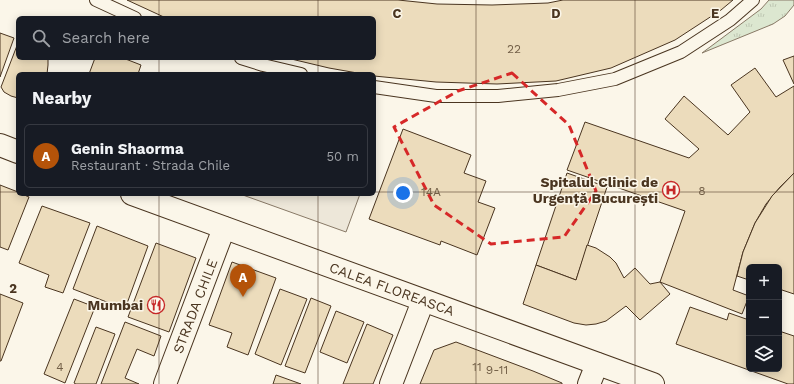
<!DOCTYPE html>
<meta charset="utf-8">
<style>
:root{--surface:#171b24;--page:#242831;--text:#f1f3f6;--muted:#9ea1a6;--line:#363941;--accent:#b45309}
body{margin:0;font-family:"Work Sans",sans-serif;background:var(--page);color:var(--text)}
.controls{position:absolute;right:12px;bottom:12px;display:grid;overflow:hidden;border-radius:6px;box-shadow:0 2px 10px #0003}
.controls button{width:36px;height:36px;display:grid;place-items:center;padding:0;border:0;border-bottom:1px solid var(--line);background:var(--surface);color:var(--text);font:20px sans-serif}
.you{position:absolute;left:403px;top:193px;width:14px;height:14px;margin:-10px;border:3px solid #fff;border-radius:50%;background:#1a73e8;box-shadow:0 0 0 6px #1a73e833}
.badge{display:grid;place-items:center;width:26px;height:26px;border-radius:50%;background:var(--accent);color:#fff;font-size:13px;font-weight:700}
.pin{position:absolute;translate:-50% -33px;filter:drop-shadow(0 1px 2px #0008)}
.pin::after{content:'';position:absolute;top:21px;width:14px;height:12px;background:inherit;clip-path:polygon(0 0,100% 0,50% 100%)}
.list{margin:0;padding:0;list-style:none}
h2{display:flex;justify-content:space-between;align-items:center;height:52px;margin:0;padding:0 16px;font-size:17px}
h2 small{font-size:13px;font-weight:400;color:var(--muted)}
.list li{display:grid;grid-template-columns:26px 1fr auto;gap:12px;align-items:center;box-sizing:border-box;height:64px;margin:0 8px 8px;padding:0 8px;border:1px solid var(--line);border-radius:6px}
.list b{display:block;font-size:15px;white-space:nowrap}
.list p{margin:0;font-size:13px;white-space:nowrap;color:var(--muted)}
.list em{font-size:13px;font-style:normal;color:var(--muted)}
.icon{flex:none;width:22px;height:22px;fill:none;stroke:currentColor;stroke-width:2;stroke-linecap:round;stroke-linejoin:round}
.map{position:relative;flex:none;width:794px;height:384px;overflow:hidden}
.search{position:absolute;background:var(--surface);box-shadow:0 2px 10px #0003;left:16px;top:16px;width:360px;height:44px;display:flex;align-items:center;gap:10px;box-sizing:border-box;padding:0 14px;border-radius:6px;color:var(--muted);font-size:15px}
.panel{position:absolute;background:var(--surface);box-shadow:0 2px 10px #0003;left:16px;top:72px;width:360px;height:124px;border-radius:6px}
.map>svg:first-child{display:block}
.grass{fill:url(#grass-tufts);stroke:#887966}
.parking{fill:#ede7d9;stroke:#887966}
.building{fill:#ecdcbc;stroke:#4a3520}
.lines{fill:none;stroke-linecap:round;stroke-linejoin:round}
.lane-casing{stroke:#4a3520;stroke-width:14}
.street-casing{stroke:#4a3520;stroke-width:24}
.secondary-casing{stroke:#4a3520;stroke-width:24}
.lane{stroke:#fbf6e9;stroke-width:12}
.street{stroke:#fbf6e9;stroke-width:22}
.secondary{stroke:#fbf6e9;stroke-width:22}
.marked{fill:none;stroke:#d62828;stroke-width:3;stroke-dasharray:8 5;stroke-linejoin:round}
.grid{fill:none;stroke:#4a3520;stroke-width:1;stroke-opacity:0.55}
.labels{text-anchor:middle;stroke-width:3;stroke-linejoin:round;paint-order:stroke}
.number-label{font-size:12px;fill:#725f47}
.poi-label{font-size:14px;font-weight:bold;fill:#4a3520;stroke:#fbf6e9;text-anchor:end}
.street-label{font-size:14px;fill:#4a3520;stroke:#fbf6e9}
.grid-label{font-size:13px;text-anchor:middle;font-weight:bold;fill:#4a3520;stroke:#fbf6e9;stroke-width:3;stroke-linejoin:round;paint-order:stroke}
</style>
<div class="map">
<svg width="794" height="384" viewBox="0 0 794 384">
<defs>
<pattern id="grass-tufts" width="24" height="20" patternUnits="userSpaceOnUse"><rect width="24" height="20" fill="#dce7d0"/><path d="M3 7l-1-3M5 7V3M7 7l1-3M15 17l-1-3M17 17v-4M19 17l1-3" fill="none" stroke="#bec7b2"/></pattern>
</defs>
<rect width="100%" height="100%" fill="#fbf6e9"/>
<!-- grass -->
<polygon class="grass" points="769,0 794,0 794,5 785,16 773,24 702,53 761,9"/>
<!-- parking -->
<polygon class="parking" points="240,194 360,194 346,232"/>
<!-- building -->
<g class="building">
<polygon points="127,0 398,0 437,4 492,5 548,3 563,0 733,0 721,10 675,40 611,68 556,81 497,84 436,82 374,76 374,74 363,74 329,68 287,58 374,58 374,18 166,18"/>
<polygon points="0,33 14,38 0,77"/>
<polygon points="18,43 18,58 48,58 48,65 47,74 18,74 18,98 11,96 4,92 1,87"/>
<polygon points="794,56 794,84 783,60"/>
<polygon points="95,58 123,58 141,65 138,74 89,74"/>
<polygon points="755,68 776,97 794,86 794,173 780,187 766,204 755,223 743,252 733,290 749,296 742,314 660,282 685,211 567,170 585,122 689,158 699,149 665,119 684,96 728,135 750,112 731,85"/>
<polygon points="403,129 471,155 464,173 486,181 478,202 495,208 477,255 441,241 440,245 369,219"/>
<polygon points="567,173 607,187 576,280 536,265"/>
<polygon points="794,173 794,294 779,289 779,267 749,267 749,280 737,276 743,252 755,223 772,196"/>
<polygon points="0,185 18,192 18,194 22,194 29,197 8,250 0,247"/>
<polygon points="42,206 90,223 63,293 45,287 49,275 19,263"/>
<polygon points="97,226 148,246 125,309 73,289"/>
<polygon points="156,243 196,258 169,332 128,317"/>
<polygon points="587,245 596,248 610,257 616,263 624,278 635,268 650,284 660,282 670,294 640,320 626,306 606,321 596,324 586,325 574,323 523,304 536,265 576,280"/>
<polygon points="232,262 276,278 248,355 227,347 232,333 209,325"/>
<polygon points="280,289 307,299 281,365 255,354"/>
<polygon points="0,294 23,303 1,361 0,361"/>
<polygon points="311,298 331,306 305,373 285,366"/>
<polygon points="74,299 95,307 65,383 44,374"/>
<polygon points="690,307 727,320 729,313 749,320 749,369 779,369 779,331 794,336 794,384 788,384 676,344"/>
<polygon points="336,311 364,322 347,363 320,352"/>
<polygon points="125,322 161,336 154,356 137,349 125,378 139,384 101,384"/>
<polygon points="367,324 393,335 373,384 343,384"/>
<polygon points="96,327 115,334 96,384 76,384 74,383"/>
<polygon points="456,342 533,371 562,383 562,384 420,384 434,350"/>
<polygon points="276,375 301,384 273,384"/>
</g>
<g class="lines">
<!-- lane casing -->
<g class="lane-casing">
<g id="lane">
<polyline points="96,0 135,18"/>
<polyline points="241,58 263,65 301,74"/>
<polyline points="374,87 436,96 498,96 558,90 615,79 681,52 730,20 753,0"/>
</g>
</g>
<!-- street casing -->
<g class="street-casing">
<g id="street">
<polyline points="165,384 224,228"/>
<polyline points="391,384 423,301"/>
<polyline points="589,384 597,364"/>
</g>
</g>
<!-- secondary casing -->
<g class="secondary-casing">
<g id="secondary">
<polyline points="0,145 18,152"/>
<polyline points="132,194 653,384"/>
</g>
</g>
<!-- lane -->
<use href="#lane" class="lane"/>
<!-- street -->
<use href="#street" class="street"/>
<!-- secondary -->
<use href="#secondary" class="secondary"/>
</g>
<!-- marked area -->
<path class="marked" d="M512,73L569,125L596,191L564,237L491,244L434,205L394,127L458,91Z"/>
<!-- grid -->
<path class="grid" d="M159,0V18M318,0V18M476,0V384M635,0V384M159,58V74M318,58V74M0,192H18M374,192H794M159,194V384M318,194V384"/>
<!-- icons -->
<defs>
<g id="hospital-ring" transform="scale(0.9)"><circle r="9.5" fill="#fbf6e9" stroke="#c62828" stroke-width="1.5"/><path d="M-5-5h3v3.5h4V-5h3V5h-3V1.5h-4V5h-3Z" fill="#c62828"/></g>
<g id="restaurant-ring" transform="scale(0.9)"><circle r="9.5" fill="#fbf6e9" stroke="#c62828" stroke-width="1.5"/><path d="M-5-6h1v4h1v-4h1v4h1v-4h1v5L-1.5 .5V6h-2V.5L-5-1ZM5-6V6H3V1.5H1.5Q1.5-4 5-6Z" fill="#c62828"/></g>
</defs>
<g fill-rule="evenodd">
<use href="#hospital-ring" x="671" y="190"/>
<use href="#restaurant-ring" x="156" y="305"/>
</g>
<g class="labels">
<!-- number labels -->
<g class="number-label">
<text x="514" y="53">22</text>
<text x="702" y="195">8</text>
<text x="431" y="196">14A</text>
<text x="60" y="371">4</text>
<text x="477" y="371">11</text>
<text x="497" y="374">9-11</text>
</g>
<!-- poi labels -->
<g class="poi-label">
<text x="658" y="187">Spitalul Clinic de<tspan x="658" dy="16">Urgență București</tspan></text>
<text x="143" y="310">Mumbai</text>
</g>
<!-- street labels -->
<g class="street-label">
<text transform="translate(392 289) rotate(20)" y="5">CALEA FLOREASCA</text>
<text transform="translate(195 306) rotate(-69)" y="5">STRADA CHILE</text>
</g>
</g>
<g class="grid-label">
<text x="397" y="18">C</text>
<text x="556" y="18">D</text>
<text x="715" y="18">E</text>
<text x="13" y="293">2</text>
</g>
</svg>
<div class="controls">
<button>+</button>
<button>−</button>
<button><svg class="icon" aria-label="layers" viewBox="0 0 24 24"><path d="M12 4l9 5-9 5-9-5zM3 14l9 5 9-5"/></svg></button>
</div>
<div class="you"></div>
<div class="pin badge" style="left:243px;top:297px">A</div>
<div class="search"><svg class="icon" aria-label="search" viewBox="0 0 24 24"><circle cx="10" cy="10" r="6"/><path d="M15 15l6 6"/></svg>Search here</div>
<section class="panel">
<h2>Nearby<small></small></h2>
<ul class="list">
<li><span class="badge">A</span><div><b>Genin Shaorma</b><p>Restaurant · Strada Chile</p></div><em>50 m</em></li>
</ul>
</section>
</div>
